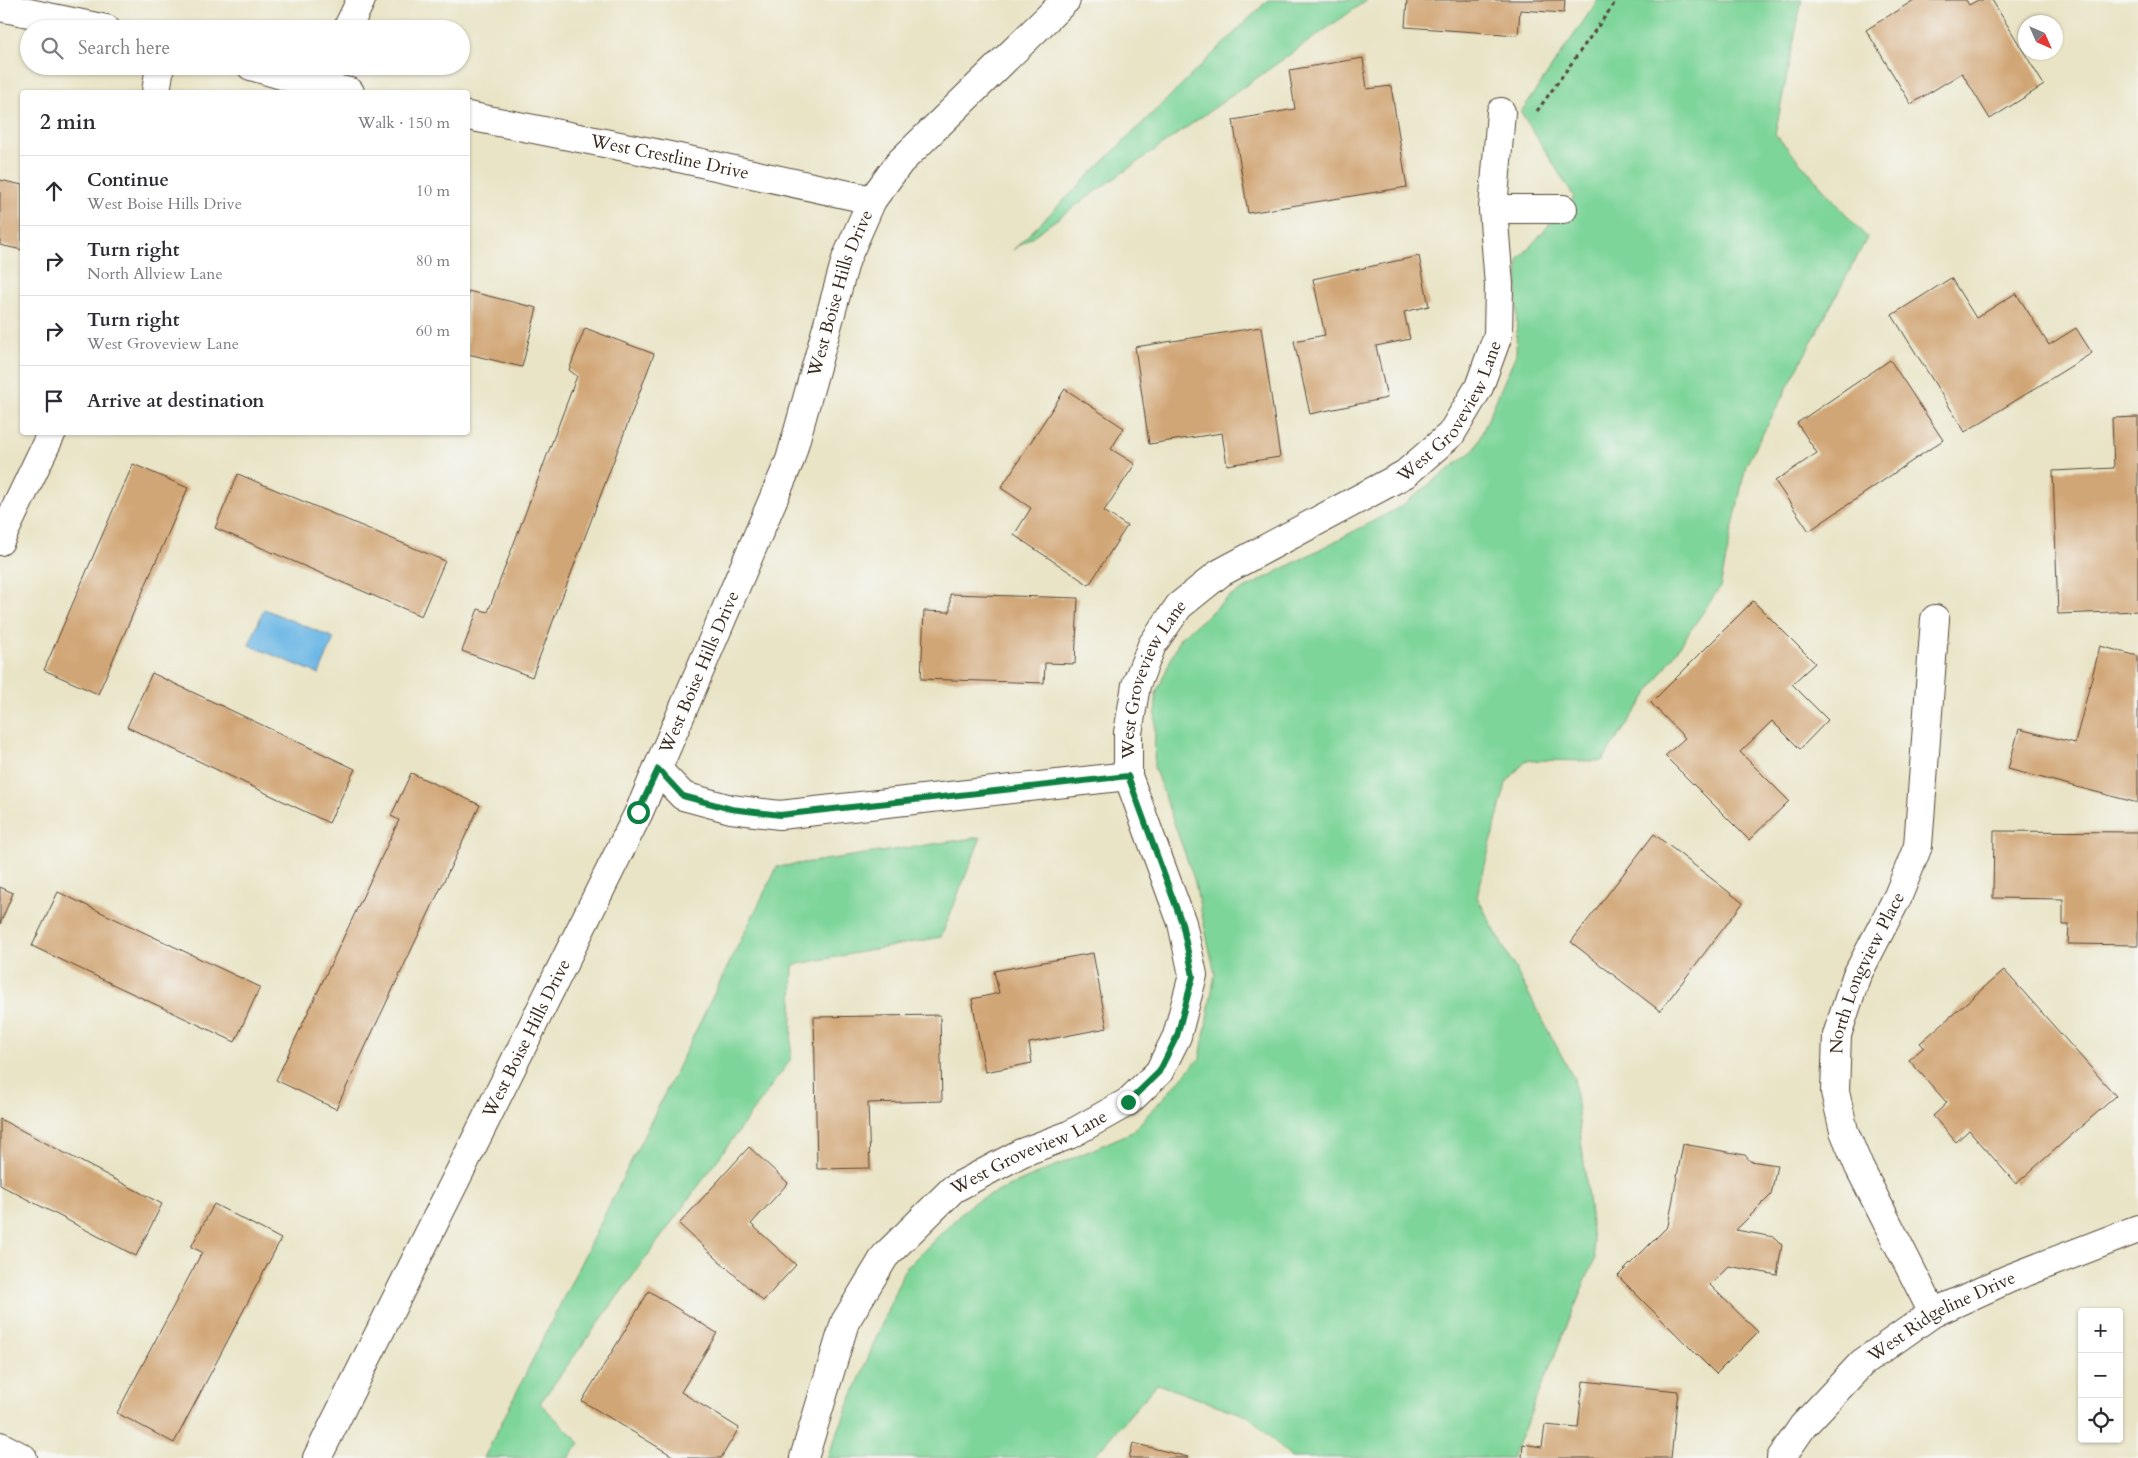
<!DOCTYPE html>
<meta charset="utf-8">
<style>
:root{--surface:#fff;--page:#f2f2f3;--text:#2b2b33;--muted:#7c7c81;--line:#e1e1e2}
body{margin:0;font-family:Cardo,serif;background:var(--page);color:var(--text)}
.controls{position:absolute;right:15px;bottom:15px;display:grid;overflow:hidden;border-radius:5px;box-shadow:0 1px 4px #0004}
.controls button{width:45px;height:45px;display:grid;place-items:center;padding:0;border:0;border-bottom:1px solid var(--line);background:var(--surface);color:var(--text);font:25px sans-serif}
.compass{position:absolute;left:2018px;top:15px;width:45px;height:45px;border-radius:50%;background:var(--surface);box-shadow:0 1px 4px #0004;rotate:135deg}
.stop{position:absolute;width:15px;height:15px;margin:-11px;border:4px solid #0b8043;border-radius:50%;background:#fff}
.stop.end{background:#0b8043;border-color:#fff;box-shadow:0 1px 5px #0008}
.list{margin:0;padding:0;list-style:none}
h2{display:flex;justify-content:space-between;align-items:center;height:65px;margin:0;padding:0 20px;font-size:21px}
h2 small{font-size:16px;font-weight:400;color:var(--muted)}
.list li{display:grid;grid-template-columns:32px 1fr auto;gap:15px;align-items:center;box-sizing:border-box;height:70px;padding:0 20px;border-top:1px solid var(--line)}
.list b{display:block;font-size:19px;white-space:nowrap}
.list p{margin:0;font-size:16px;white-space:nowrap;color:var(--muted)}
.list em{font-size:16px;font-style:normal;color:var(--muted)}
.icon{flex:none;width:28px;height:28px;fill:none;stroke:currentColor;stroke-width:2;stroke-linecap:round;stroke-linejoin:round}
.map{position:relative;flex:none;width:2138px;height:1458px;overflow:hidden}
.search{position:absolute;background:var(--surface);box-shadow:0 1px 4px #0004;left:20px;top:20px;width:450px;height:55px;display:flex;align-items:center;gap:12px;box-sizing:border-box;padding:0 18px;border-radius:28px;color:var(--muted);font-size:19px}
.panel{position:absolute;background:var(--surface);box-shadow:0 1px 4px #0004;left:20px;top:90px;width:450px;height:345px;border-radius:5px}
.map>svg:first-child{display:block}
.green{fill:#7ed59a;stroke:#5c805c}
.water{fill:#6db8e6;stroke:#547182}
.building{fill:#d1a676}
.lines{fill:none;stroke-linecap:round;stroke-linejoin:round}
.street-casing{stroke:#554637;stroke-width:30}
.path{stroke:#554637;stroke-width:3;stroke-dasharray:4 4;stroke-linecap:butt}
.street{stroke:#fff;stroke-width:28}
.route{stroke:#0b8043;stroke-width:6}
.labels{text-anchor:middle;stroke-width:5;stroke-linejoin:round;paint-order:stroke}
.street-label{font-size:18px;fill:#3b2a1e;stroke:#f6f6f2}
</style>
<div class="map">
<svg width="2138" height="1458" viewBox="0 0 2138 1458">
<rect width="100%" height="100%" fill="#f6f6f2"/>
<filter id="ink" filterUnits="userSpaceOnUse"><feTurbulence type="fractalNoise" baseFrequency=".02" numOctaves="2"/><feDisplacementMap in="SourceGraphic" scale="10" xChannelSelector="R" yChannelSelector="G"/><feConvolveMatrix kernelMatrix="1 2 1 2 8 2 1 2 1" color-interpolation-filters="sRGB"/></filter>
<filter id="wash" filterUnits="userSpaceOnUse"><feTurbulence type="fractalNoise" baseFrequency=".0096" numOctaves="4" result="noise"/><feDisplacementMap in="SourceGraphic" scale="20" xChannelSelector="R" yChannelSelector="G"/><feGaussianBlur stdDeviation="1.12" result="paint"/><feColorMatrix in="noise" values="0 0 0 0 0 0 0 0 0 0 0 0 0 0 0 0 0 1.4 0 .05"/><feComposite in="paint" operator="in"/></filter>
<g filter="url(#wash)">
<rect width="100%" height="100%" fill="#e9e4c6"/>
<!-- green -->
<g class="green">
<polygon points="1268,0 1367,0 1013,250"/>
<polygon points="1598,0 1802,0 1775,134 1867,238 1746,465 1720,587 1602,761 1526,760 1506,783 1477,897 1574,1079 1595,1258 1512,1458 1291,1458 1250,1417 1157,1384 1092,1458 827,1458 904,1270 972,1203 1132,1132 1200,1058 1215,974 1194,879 1154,767 1156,694 1180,638 1229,597 1400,507 1475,449 1516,354 1518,260 1574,197 1521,112"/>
<polygon points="981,837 941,937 793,965 791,1059 540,1403 580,1443 569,1458 484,1458 777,867"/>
</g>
<!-- water -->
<polygon class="water" points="264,609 334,638 319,674 249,645"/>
<g id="blocks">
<!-- building -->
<g class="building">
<polygon points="1407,0 1565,0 1564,13 1520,10 1518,35 1405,27"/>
<polygon points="1914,0 1966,0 1969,5 1978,0 1992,0 2044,85 1990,119 1962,73 1911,104 1866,30"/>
<polygon points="1363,58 1367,89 1391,86 1407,187 1248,213 1233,120 1295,109 1289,70"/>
<polygon points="0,180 22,185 22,250 0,245"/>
<polygon points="1419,256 1429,306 1404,312 1410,339 1376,346 1387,398 1310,414 1294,341 1325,335 1313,279"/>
<polygon points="1951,278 1976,318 2016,293 2049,345 2076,328 2092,353 1965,432 1892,315"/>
<polygon points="468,291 537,308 522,367 468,354"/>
<polygon points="1261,327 1280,457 1227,465 1222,433 1149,444 1135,347"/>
<polygon points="585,328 654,354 532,677 462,651 478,609 488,612 577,376 569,370"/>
<polygon points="1890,360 1943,440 1809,531 1775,481 1817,453 1797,423"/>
<polygon points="1065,389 1124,428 1111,449 1135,464 1104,511 1127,526 1089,585 1014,535 1031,508 1001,488"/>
<polygon points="2138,417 2138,611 2058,614 2053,471 2114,468 2112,418"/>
<polygon points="133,464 188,488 98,694 44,670"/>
<polygon points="238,474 445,561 421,616 215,528"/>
<polygon points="950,594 1078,598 1075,664 1045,663 1044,683 921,679 924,611 950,612"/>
<polygon points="1753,601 1815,663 1792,684 1828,720 1800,749 1772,721 1740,752 1789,801 1749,840 1665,756 1685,738 1651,703"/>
<polygon points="2100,646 2138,656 2138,803 2008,769 2019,729 2075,743"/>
<polygon points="152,673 355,769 329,823 127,727"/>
<polygon points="411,773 480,805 336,1109 276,1080 399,820 391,816"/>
<polygon points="1994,831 2138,832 2138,945 2068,944 2069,925 2063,925 2063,899 1993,898"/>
<polygon points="1654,834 1743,903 1660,1011 1571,942"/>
<polygon points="0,887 13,893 0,924"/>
<polygon points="58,892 260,987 235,1042 32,946"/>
<polygon points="1093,953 1107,1028 1029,1043 1032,1063 985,1072 972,999 999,993 994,971"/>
<polygon points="2004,970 2116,1096 2016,1184 1969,1130 1956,1142 1933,1116 1947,1103 1909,1060 1924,1047 1920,1043"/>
<polygon points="940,1015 942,1101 868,1103 870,1168 817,1169 814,1017"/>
<polygon points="0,1119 162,1204 136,1256 0,1185"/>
<polygon points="1683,1144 1745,1155 1750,1161 1777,1165 1771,1195 1736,1230 1774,1237 1782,1245 1777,1275 1729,1266 1710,1285 1758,1332 1716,1374 1618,1276 1668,1226"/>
<polygon points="749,1147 788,1183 751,1224 796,1265 763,1301 679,1224"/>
<polygon points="214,1204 281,1239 174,1443 117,1413 202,1252 191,1247"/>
<polygon points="649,1291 717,1333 681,1392 739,1428 721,1458 676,1458 582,1401"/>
<polygon points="1583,1381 1678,1391 1671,1458 1522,1458 1523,1444 1542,1447 1545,1425 1578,1428"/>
<polygon points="1133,1443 1188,1457 1188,1458 1129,1458"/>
</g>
</g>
</g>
<g filter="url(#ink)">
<use href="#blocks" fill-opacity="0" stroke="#554637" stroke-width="1"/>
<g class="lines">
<!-- street casing -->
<g class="street-casing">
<g id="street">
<polyline points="0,7 106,29"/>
<polyline points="347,29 361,0"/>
<polyline points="251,66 319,86 350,92"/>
<polyline points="156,92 160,66"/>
<path id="s1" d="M468,116L665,155L872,200"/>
<polyline points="1493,209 1563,209"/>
<polyline points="0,541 52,432"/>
<polyline points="657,769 683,796 731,809 780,815 1128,776"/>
<path id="s2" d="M1933,1313L1859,1167L1844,1131L1835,1092L1837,1035L1856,977L1898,896L1918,846L1935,619"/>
<polyline points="0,1446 23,1458"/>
<path id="s3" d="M317,1458L639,812L790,460L846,259L872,200L900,162L1066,0"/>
<path id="s4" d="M804,1458L845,1322L885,1256L953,1189L1021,1153L1069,1135L1128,1102L1159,1072L1177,1036L1193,975L1182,923L1128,776V733L1136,685L1152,645L1179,606L1220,573L1405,474L1451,434L1479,387L1498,335L1499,285L1493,209L1501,112"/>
<path id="s5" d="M1781,1458L1803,1426L1862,1363L1933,1313L2008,1279L2138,1229"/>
</g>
</g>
<!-- path -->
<polyline class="path" points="1537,111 1617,0"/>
<!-- street -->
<use href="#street" class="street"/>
</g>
</g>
<g class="lines" filter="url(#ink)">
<!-- route -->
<polyline class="route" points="638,812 658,769 683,796 731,809 780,815 1128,776 1182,923 1193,976 1177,1036 1159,1072 1128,1102"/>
</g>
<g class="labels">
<!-- street labels -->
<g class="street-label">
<text dy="6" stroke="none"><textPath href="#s1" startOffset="206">West Crestline Drive</textPath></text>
<text dy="6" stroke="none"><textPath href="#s3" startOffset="1279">West Boise Hills Drive</textPath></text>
<text dy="6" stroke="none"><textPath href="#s4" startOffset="1390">West Groveview Lane</textPath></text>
<text dy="6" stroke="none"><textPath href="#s3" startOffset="874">West Boise Hills Drive</textPath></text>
<text dy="6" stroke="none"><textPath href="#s4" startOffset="969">West Groveview Lane</textPath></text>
<text dy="6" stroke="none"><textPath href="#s2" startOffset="368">North Longview Place</textPath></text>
<text dy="6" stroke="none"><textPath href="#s3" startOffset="469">West Boise Hills Drive</textPath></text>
<text dy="6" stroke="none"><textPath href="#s4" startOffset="399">West Groveview Lane</textPath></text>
<text dy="6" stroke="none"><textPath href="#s5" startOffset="218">West Ridgeline Drive</textPath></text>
</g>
</g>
</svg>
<div class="controls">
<button>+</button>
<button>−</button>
<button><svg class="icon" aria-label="locate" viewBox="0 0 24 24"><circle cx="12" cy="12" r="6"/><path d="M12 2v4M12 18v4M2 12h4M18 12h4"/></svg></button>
</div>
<svg class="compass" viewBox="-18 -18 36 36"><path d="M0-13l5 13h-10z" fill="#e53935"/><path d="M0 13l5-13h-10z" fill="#7c7c81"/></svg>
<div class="stop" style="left:638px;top:812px"></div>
<div class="stop end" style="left:1128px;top:1102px"></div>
<div class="search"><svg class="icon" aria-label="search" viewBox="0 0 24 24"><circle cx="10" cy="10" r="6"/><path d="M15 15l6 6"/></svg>Search here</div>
<section class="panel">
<h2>2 min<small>Walk · 150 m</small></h2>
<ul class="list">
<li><svg class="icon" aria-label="ahead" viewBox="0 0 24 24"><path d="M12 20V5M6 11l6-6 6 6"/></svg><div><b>Continue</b><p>West Boise Hills Drive</p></div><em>10 m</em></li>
<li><svg class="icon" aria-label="right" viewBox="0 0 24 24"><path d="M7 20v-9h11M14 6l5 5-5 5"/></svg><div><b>Turn right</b><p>North Allview Lane</p></div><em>80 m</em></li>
<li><svg class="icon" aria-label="right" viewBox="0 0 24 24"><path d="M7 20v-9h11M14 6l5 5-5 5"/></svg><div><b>Turn right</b><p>West Groveview Lane</p></div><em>60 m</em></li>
<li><svg class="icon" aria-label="arrive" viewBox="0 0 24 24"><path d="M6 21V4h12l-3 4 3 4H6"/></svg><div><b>Arrive at destination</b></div></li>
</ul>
</section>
</div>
